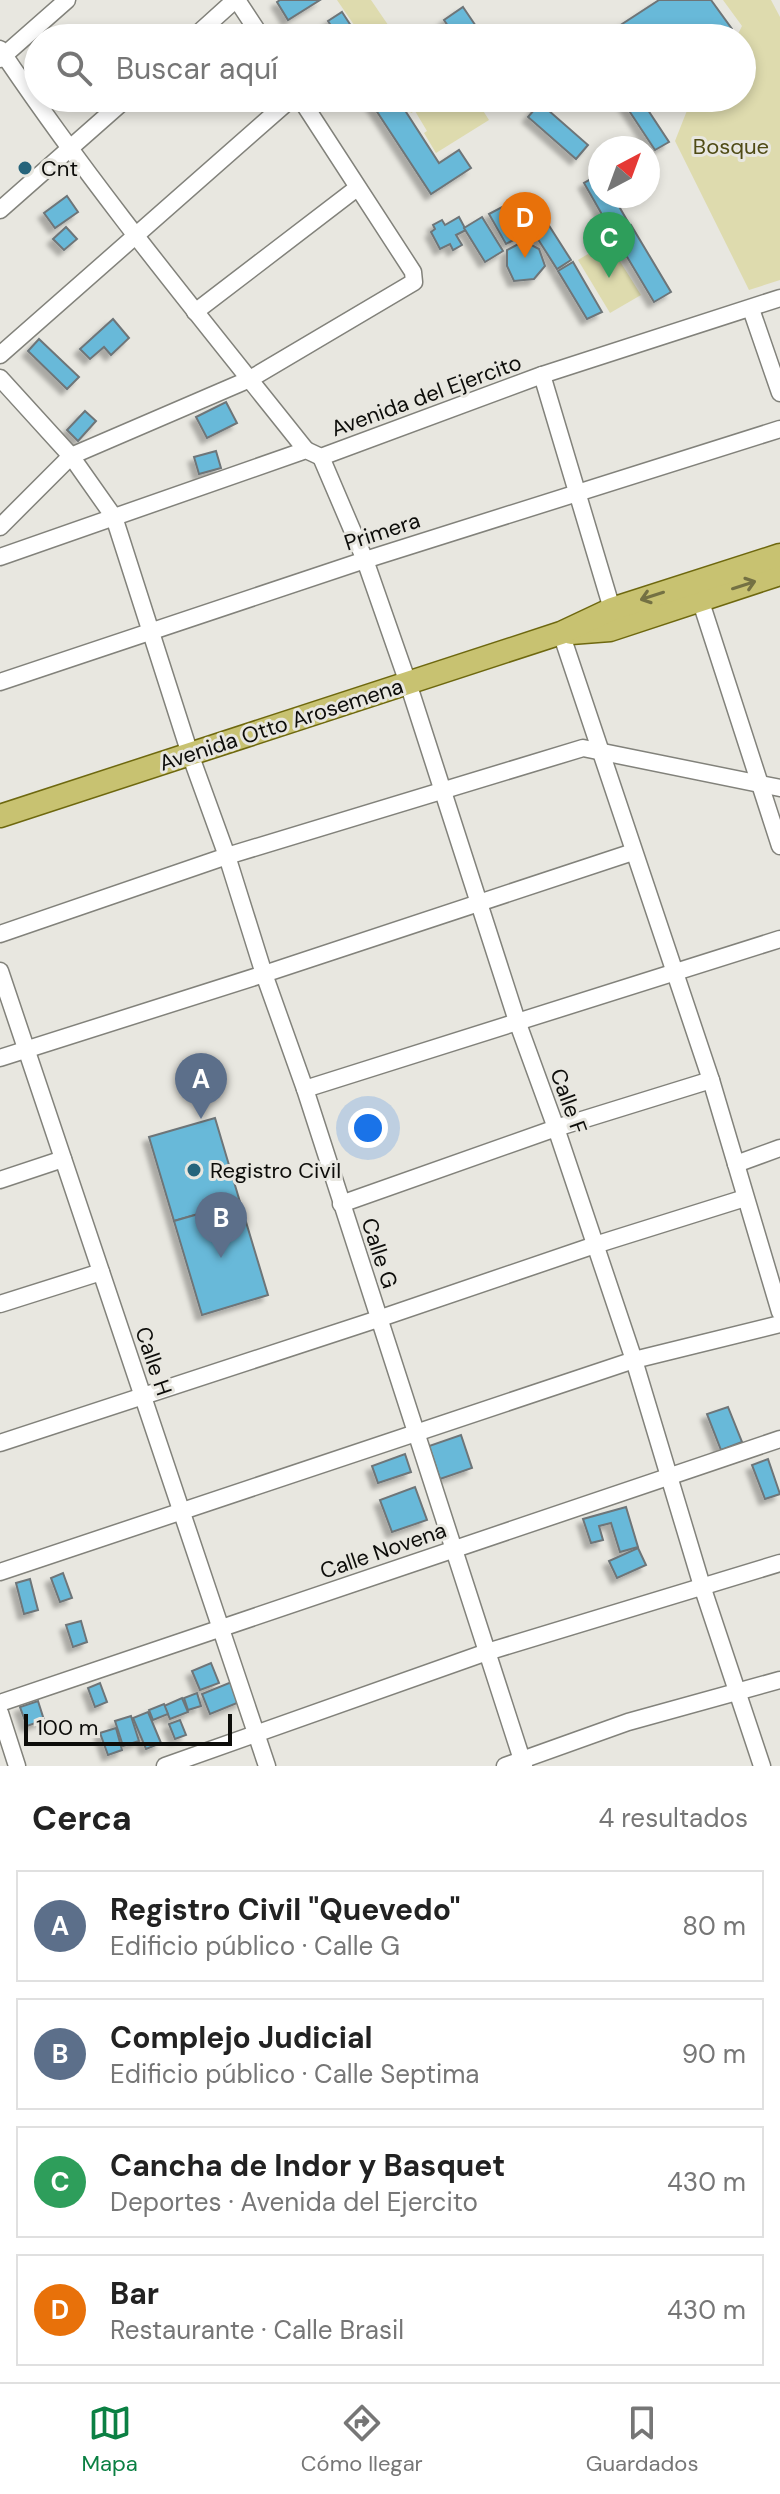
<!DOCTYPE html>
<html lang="es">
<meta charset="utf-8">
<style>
:root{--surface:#fff;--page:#f2f2f2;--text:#222;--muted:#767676;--line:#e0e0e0;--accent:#0b8043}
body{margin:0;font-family:"DM Sans",sans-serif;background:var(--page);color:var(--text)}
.compass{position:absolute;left:588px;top:136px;width:72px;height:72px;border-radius:50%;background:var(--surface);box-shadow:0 4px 12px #0003;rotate:41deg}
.scale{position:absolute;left:24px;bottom:20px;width:208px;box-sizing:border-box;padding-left:8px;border:4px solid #0d0d0a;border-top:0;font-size:22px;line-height:28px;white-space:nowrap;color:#0d0d0a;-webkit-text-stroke:6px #e8e7e0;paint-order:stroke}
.you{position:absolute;left:368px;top:1128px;width:28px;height:28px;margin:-20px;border:6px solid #fff;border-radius:50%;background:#1a73e8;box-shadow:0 0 0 12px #1a73e833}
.badge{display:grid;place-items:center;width:52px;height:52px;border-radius:50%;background:var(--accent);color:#fff;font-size:26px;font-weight:700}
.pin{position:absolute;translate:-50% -66px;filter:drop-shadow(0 2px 4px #0008)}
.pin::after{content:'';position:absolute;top:42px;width:28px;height:24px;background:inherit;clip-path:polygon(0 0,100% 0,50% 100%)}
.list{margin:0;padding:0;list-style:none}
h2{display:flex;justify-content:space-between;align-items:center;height:104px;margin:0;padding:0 32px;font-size:34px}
h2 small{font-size:26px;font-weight:400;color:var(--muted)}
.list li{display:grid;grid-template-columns:52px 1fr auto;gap:24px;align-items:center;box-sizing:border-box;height:112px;margin:0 16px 16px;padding:0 16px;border:2px solid var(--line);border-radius:0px}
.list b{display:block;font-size:30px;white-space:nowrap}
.list p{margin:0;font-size:26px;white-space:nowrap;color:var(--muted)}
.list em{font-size:26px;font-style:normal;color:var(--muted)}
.icon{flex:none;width:44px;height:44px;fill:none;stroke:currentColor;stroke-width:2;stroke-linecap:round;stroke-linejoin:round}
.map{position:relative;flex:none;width:780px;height:1766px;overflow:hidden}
.search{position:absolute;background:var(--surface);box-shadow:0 4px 12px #0003;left:24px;right:24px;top:24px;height:88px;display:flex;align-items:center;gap:20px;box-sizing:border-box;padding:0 28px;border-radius:44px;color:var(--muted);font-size:30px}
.sheet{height:616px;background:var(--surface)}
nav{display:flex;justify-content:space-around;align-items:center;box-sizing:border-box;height:112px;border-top:2px solid var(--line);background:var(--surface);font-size:22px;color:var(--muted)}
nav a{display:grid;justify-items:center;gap:4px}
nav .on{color:var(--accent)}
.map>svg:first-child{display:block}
.green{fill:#dedbae}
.building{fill:#68b9d9;stroke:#6e7578;stroke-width:2;filter:url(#shadow)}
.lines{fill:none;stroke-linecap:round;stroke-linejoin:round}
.minor-casing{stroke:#82827b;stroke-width:19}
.major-casing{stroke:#6e680f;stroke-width:25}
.minor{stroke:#fff;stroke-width:16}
.major{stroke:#c8c271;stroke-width:22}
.oneway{stroke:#747143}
.poi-dot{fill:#26647b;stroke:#e8e7e0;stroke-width:3}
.labels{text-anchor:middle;stroke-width:6;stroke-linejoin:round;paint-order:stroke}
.park-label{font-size:22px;fill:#4f4b15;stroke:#e8e7e0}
.poi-label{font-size:22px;fill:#0d0d0a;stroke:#e8e7e0;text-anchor:start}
.street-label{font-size:22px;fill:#0d0d0a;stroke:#e8e7e0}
</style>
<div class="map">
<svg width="780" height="1766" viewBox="0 0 780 1766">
<defs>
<filter id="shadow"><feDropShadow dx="-5.5" dy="5.5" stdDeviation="2" flood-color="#0004"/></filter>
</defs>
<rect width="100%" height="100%" fill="#e8e7e0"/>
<!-- green -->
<g class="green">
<polygon points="337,0 371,0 397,38 363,38"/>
<polygon points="723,0 771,0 780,17 780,280 749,290 675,141 688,108 711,98 742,98 742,38 736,38 742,26"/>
<polygon points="401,98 475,98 489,120 436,153 424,133 427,131 415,111 411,113"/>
<polygon points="608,242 641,295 610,313 578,260"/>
</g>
<!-- building -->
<g class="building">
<polygon points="280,0 320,0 288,20 277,2"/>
<polygon points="659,0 711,0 732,29 729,38 617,38 616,28"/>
<polygon points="463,7 484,38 456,38 444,20"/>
<polygon points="342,12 359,38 339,38 328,21"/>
<polygon points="368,98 397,98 439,163 459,150 471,168 431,194"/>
<polygon points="625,98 640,98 669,142 655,150 622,100"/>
<polygon points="540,103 588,145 576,159 528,117"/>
<polygon points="600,174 600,196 613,196 628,222 612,232 584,183"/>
<polygon points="67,196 78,212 55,228 44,213"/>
<polygon points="502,207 519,237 506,244 489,214"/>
<polygon points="541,213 571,260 557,269 527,222"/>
<polygon points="459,217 466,230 456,235 462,245 453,250 450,244 440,249 431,232 435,229 433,225 442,220 445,225"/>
<polygon points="482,217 503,251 485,262 464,228"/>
<polygon points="631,225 671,292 654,302 614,235"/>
<polygon points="66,227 77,239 64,250 53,239"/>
<polygon points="524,241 539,249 545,266 534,279 514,281 507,266 507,250"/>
<polygon points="573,262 602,312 587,319 558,271"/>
<polygon points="113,319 129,338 111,355 104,347 90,359 80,349"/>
<polygon points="39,339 79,377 67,389 28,351"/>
<polygon points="226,402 237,423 207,438 196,417"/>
<polygon points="85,411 96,421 78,441 67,430"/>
<polygon points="216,451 221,468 199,474 194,457"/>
<polygon points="215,1118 240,1202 174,1221 149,1137"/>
<polygon points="240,1202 268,1295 202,1315 174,1221"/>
<polygon points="728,1407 742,1442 721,1450 707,1414"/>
<polygon points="461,1435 472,1468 440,1479 429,1446"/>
<polygon points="405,1454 411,1472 378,1483 372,1466"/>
<polygon points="768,1459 780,1494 765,1499 752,1465"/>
<polygon points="415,1487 427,1520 392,1532 380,1500"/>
<polygon points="626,1507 638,1547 620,1552 611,1523 599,1526 603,1540 591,1543 583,1519"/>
<polygon points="638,1548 646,1565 617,1578 609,1561"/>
<polygon points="63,1573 72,1598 60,1602 51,1578"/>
<polygon points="30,1579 38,1610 24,1614 16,1583"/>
<polygon points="81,1621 87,1642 73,1647 66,1625"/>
<polygon points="211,1663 219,1683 200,1690 192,1671"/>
<polygon points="234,1681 242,1701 210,1714 202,1694"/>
<polygon points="100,1683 107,1702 95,1707 88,1688"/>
<polygon points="197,1693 201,1706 188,1710 184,1698"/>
<polygon points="182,1698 188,1712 170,1719 164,1706"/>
<polygon points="38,1701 44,1720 27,1726 20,1707"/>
<polygon points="164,1704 168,1714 153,1720 149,1710"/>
<polygon points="148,1712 161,1743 146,1749 133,1718"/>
<polygon points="131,1716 139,1741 123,1746 115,1721"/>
<polygon points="180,1720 186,1735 175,1739 169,1724"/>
<polygon points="116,1728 122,1750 108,1755 100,1733"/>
</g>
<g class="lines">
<!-- minor casing -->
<g class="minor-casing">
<g id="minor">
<polyline points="237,0 262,38"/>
<polyline points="193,38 235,0"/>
<path d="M0,49C94,189 201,318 306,450"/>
<polyline points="0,59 67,0"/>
<polyline points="0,210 127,98"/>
<polyline points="751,309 780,393"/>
<polyline points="195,312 357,188"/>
<polyline points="0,355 292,98"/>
<polyline points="542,375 612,609"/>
<polyline points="0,378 71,456 114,517 190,754 227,856 264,974 305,1089 524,1766"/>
<polyline points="321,457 365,560 408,683 517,1021 556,1128 634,1360 702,1586 762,1766"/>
<polyline points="0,527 71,456 250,379 414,282 413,272 300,98"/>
<polyline points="0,557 306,450 321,457 542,375 780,298"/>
<polyline points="698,593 780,846"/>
<polyline points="561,633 711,1080 780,1312"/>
<polyline points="0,682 365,560 780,429"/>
<polyline points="0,934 227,856 583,748 780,788"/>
<polyline points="0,971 267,1766"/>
<polyline points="0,1058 264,974 633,852"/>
<polyline points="305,1089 780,939"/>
<polyline points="736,1164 780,1148"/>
<polyline points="0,1180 63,1159"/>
<polyline points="341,1204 556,1128 711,1080"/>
<polyline points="0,1304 101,1272"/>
<polyline points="0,1443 378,1319 595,1245 745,1198"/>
<polyline points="0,1572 634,1360 780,1324"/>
<polyline points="0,1703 780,1439"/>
<polyline points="0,1713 17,1766"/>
<polyline points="165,1766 487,1652 780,1563"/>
<polyline points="505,1766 628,1722 780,1680"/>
</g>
</g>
<!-- major casing -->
<g class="major-casing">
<g id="major">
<polyline points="571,633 610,630 780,574"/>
<polyline points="0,816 561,633 612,609 780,555"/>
</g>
</g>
<!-- minor -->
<use href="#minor" class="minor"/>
<!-- major -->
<use href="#major" class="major"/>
</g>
<!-- one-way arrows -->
<defs><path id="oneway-shaft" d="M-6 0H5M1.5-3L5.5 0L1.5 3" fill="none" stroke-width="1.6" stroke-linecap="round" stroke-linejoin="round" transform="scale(2)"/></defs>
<g class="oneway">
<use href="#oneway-shaft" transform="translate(744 585) rotate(-18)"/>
<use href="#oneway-shaft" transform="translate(652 596) rotate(162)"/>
</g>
<!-- markers -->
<g class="poi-dot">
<circle cx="25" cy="168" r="8"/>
<circle cx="194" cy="1170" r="8"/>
</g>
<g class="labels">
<!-- park labels -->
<g class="park-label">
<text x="731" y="154">Bosque</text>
</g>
<!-- poi labels -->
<g class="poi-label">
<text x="41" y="176">Cnt</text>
<text x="210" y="1178">Registro Civil</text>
</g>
<!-- street labels -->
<g class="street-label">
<text transform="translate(426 395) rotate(-20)" y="8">Avenida del Ejercito</text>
<text transform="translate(382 531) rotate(-18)" y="8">Primera</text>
<text transform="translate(281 724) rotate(-18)" y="8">Avenida Otto Arosemena</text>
<text transform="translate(569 1101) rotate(70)" y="8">Calle F</text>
<text transform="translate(380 1253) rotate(72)" y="8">Calle G</text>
<text transform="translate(154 1361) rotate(71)" y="8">Calle H</text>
<text transform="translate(383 1550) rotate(-19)" y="8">Calle Novena</text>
</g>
</g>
</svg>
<svg class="compass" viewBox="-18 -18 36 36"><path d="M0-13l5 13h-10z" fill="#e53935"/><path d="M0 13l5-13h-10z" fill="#767676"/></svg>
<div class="scale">100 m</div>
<div class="you"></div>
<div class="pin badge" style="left:201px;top:1119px;background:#5c6f8a">A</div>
<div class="pin badge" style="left:221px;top:1258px;background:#5c6f8a">B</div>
<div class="pin badge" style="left:609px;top:278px;background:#2e9e5b">C</div>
<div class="pin badge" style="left:525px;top:258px;background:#e8710a">D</div>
<div class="search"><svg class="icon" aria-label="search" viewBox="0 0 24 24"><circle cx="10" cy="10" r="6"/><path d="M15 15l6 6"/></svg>Buscar aquí</div>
</div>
<section class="sheet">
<h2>Cerca<small>4 resultados</small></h2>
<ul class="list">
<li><span class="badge" style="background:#5c6f8a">A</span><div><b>Registro Civil &quot;Quevedo&quot;</b><p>Edificio público · Calle G</p></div><em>80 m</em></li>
<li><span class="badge" style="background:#5c6f8a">B</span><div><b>Complejo Judicial</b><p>Edificio público · Calle Septima</p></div><em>90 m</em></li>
<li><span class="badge" style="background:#2e9e5b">C</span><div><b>Cancha de Indor y Basquet</b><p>Deportes · Avenida del Ejercito</p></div><em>430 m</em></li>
<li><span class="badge" style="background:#e8710a">D</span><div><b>Bar</b><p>Restaurante · Calle Brasil</p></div><em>430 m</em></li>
</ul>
</section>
<nav>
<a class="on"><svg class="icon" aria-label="map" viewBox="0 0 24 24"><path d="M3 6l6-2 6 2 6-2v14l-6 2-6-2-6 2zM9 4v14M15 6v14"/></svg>Mapa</a>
<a><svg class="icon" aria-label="directions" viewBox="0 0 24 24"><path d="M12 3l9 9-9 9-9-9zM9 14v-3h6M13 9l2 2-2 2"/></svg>Cómo llegar</a>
<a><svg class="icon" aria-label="saved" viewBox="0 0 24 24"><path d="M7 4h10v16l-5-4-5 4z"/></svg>Guardados</a>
</nav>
